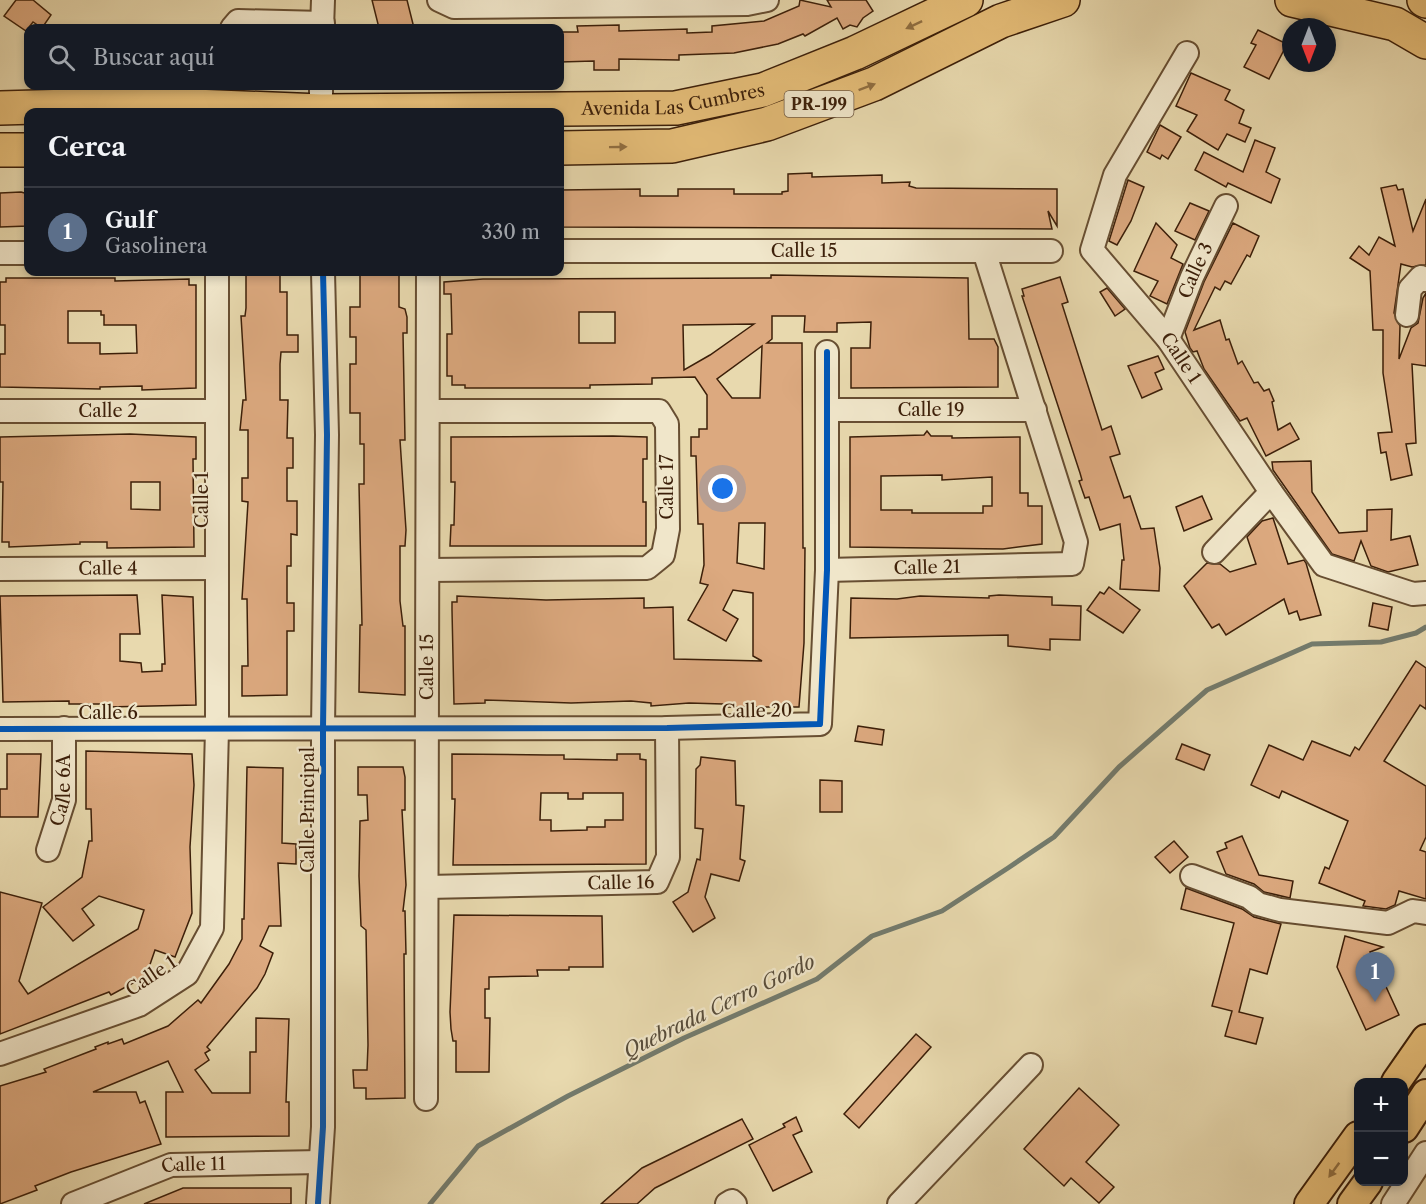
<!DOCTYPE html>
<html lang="es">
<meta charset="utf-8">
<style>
:root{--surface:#171b24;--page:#242831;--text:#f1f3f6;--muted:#9ea1a6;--line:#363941;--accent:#c59692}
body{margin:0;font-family:"Libre Caslon Text",serif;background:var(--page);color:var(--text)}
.controls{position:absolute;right:18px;bottom:18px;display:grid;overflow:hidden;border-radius:12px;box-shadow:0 3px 9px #0003}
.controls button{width:54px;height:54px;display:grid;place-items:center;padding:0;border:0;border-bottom:2px solid var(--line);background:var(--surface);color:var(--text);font:30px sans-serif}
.compass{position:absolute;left:1282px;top:18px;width:54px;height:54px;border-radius:50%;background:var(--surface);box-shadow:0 3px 9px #0003;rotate:180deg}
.you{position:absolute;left:723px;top:489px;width:21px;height:21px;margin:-15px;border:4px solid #fff;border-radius:50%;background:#1a73e8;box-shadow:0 0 0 9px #1a73e833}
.badge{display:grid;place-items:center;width:39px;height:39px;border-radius:50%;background:var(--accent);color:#fff;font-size:20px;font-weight:700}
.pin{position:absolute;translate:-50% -50px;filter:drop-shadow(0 2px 3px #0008)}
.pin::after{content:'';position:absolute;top:32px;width:21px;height:18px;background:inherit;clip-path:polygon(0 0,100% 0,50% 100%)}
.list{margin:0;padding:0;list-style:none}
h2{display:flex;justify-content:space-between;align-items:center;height:78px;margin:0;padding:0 24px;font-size:26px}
h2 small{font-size:20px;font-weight:400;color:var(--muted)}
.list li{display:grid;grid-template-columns:39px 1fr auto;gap:18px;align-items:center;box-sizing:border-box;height:90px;padding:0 24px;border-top:2px solid var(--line)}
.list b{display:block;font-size:22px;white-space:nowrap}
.list p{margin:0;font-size:20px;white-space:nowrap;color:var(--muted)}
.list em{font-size:20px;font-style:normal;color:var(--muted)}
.icon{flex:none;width:33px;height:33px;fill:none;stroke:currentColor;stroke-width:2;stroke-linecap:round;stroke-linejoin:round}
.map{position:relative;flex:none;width:1426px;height:1204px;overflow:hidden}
.search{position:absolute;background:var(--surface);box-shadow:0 3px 9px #0003;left:24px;top:24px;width:540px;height:66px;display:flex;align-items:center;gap:15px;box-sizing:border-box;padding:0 21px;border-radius:12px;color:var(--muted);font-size:22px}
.panel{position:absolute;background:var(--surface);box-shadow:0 3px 9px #0003;left:24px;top:108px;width:540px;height:168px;border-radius:12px}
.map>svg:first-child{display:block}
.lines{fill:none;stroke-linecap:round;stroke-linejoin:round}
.stream{stroke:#737b6d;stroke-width:5}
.building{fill:#dca97f;stroke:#3c1f09;stroke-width:1.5;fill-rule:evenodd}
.minor-casing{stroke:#674e32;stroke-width:26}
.major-casing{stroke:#3c1f09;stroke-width:32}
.highway-casing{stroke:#3c1f09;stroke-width:36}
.minor{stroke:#f0e6ca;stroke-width:22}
.major{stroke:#e4bc77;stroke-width:28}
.highway{stroke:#e4bc77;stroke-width:33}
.cycleway-casing{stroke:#f0e6ca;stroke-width:10}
.cycleway{stroke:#0057b8;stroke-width:6}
.oneway{fill:#906e40}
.labels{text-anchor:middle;stroke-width:4.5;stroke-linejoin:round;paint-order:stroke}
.shield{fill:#f0e6ca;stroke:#725b43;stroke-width:1.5}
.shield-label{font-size:16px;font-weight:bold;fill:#3c1f09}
.street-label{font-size:18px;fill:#3c1f09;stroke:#f0e6ca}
.water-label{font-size:20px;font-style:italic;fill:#584d3b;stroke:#f0e6ca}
</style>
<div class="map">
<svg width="1426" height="1204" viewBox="0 0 1426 1204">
<rect width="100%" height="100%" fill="#e8d9ae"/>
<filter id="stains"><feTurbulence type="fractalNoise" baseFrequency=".00333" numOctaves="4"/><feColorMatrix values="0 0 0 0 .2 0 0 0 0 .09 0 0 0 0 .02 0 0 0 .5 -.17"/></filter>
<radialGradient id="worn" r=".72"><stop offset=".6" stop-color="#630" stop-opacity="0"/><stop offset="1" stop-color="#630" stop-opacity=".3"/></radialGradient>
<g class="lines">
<!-- stream -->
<polyline class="stream" points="430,1204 478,1146 568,1096 684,1038 817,979 872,936 942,911 1008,868 1054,837 1119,767 1207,690 1312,644 1381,642 1416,633 1426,627"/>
</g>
<!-- building -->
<g class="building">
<polygon points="16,0 33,0 51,15 42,28 33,22 26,31 4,16"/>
<polygon points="372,0 407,0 414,28 379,28"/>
<polygon points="800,0 831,7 827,0 866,0 873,11 863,18 857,27 850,25 843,29 837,18 805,36 803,34 778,44 734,53 679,55 679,60 619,59 619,70 594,70 594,61 560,62 560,32 578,32 577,26 619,25 619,31 687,29 687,33 712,32 712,26 764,21 799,6"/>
<polygon points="1258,30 1287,44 1269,79 1244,67 1256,45 1251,43"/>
<polygon points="1191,73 1230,90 1225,100 1244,110 1239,123 1251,128 1245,142 1227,134 1218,150 1187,131 1197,115 1176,106"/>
<polygon points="1160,125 1181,137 1168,159 1162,155 1160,159 1147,152"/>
<polygon points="1255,140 1275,148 1266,172 1280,179 1271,203 1228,183 1226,187 1195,170 1204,152 1243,172"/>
<polygon points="812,173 812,177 882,175 882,183 910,182 909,186 916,188 1057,189 1057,226 1048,211 1052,229 560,227 560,190 640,189 640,196 678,196 678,189 734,189 734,194 782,194 782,192 788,191 788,174"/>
<polygon points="1128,180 1144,187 1131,221 1117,245 1109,241"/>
<polygon points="1396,185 1398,190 1403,189 1413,231 1426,199 1426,265 1412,267 1401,264 1394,313 1400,326 1399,359 1411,328 1418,323 1423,298 1426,293 1426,366 1412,364 1416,443 1406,444 1412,475 1391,480 1386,452 1381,453 1378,433 1392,432 1383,373 1383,330 1373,330 1370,271 1350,258 1359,246 1369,255 1379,237 1395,246 1381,188"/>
<polygon points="21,192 28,194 28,226 0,227 0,193"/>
<polygon points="1190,203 1209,211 1195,240 1175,231"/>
<polygon points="1156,223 1177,245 1171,258 1183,264 1167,304 1150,296 1158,281 1134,271"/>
<polygon points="1233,223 1259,236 1250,257 1247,255 1231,284 1225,281 1220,290 1215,287 1194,330 1220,320 1226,340 1229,339 1238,364 1242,361 1254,383 1258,382 1264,391 1269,389 1274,401 1272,402 1278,430 1290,423 1299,439 1266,456 1247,418 1240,421 1204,369 1197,351 1193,352 1190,348 1185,332 1204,282"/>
<polygon points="360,272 399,272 399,307 405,309 407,317 407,333 403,333 405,440 400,440 406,530 405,546 400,546 400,601 403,626 405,626 405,695 359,692 360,625 362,625 359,484 364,484 364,444 360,444 360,413 350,413 350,364 356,364 356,337 350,337 350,307 360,307"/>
<polygon points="246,275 280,275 280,292 287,292 287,335 298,335 298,352 281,352 280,364 280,400 288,400 287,438 293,438 293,468 287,468 287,501 297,501 297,535 291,534 291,566 287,566 287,603 294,603 294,631 287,631 287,695 242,696 242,666 248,666 247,599 242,599 248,502 242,501 242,478 248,478 248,430 240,430 243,400 246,400 241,316 245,316 246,308"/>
<path d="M771,275L968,278L969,339H994L998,347V387L851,388V348H870L871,322L837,323V332H804L805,316H772V339L767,343H802L803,548H805L804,643L799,707H723V704L689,703L651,706V703L631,701L571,703L485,700V703L454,704L452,610V602H457V596L546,600L644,598V608L673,607L674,659L762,661L753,656V593L733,590L723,610L738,619L726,641L688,620L708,585L700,583L704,565L703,524H698L696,456H691V437H699V429H707V395L695,377L652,378V384L590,385V388H465V385H452V376H447V334H452L451,294H444V282L483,279L771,278ZM579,312H615V343H579ZM754,324L710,355L684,370L683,325ZM762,346L760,398H732L717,379ZM739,523H765L764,569L737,563Z"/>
<polygon points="1060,277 1068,302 1062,304 1102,430 1111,426 1120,454 1110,457 1124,498 1130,496 1141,529 1154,528 1160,568 1159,591 1120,589 1122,560 1124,560 1120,524 1100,530 1089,497 1085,498 1079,481 1082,480 1080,473 1022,296 1024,296 1022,289"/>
<path d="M6,278H115V281L189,279V285H196V388L142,390V386L100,387V389L0,387V354H5V325H0V282H6ZM68,311H101V315H104V325H136L137,353L100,354V343H68Z"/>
<polygon points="1107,288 1125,309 1115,316 1100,292"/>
<polygon points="1158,356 1164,369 1155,373 1162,389 1142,398 1128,366"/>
<path d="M927,431L931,436H952V438L1020,437V493H1028V506H1042V544L1003,549L850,547V437L924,435ZM942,475V480L992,477V506H983V513H912V510H881V476Z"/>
<path d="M130,434L196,437V459H193L194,547L107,548V542H80V544L9,547V542H2L3,482H0V437ZM131,482H160V510L131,509Z"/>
<polygon points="613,436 647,437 647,459 643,459 643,502 646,502 646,546 450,546 451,525 454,525 455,482 451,482 451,437"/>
<polygon points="1311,461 1312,492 1339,533 1367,531 1367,510 1392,509 1391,540 1410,536 1418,565 1388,572 1371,566 1361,541 1354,561 1332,554 1273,470 1272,462"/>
<polygon points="1202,496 1212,519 1184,531 1176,507"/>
<polygon points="1273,518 1288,564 1304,560 1306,563 1321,615 1300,620 1297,611 1289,614 1284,599 1226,635 1219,624 1212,628 1184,586 1207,563 1220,564 1230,572 1256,564 1247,537 1262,521"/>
<polygon points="1109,587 1140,610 1123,633 1087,610 1100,592 1104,594"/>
<polygon points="137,595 140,634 120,634 120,661 141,663 142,672 162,671 162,664 165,664 162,595 193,597 196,705 107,707 107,704 69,704 69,701 3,702 0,596"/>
<polygon points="999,595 1052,597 1052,605 1081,606 1080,640 1050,639 1050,650 1008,646 1008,635 850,638 851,598 897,599 920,596 989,598 989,596"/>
<polygon points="1373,603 1392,607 1388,630 1369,626"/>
<polygon points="1416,661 1426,668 1426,709 1420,705 1384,761 1426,786 1426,837 1420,850 1426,852 1426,899 1399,891 1395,905 1386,909 1363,906 1365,901 1319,883 1325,867 1329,869 1348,821 1282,791 1279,798 1251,785 1269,745 1303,760 1312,741 1350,756 1355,747 1359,750"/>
<polygon points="858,726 884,730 882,745 855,741"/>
<polygon points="1182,744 1210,755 1204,770 1176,759"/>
<polygon points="86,751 192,754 194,785 190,847 192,913 175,957 155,950 146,976 111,995 109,992 0,1034 0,892 42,903 19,981 28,994 138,929 144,910 99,896 82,909 94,925 73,941 43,907 82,877 89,841 92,841 91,809 86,809"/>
<polygon points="7,754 41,754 38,817 0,817 0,789 7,789"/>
<path d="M452,754L547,755H564V759L617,760V754H640V759L646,760V864L453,865L455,799H452ZM541,793H568V799H583V793H623V820H605V827H587V830L551,831V820H540Z"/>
<polygon points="701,757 735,761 736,805 744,806 740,859 745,861 739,881 711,874 705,897 715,918 693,932 673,902 688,892 697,859 700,860 703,829 695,828 696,769 700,765"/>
<polygon points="247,767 283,768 282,843 296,844 296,864 278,863 281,926 269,926 260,946 273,953 265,974 257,988 207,1047 210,1050 205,1053 209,1060 195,1070 212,1093 250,1093 250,1052 256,1052 256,1018 289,1019 286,1102 289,1102 289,1136 166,1137 166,1092 183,1092 168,1061 93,1092 136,1092 140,1103 145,1101 161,1144 71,1172 35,1186 37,1190 0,1204 0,1086 46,1072 44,1069 96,1049 95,1047 108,1042 108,1044 122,1039 124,1044 168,1026 198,1000 201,1003 229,964 242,939 242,919 244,919"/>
<polygon points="358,767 403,767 405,777 405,810 402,810 406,885 403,911 405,911 406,954 404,954 405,1098 366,1099 366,1088 354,1088 353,1070 367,1070 368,1045 366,930 361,926 359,876 360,821 368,820 367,795 358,795"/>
<polygon points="820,780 842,781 842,812 820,812"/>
<polygon points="1242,836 1259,875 1293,881 1290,898 1264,892 1254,884 1226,874 1217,852 1227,848 1225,843"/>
<polygon points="1174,841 1188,857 1170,873 1155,857"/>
<polygon points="1186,888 1242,909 1254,917 1281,924 1267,974 1250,969 1239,1012 1263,1018 1256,1044 1225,1036 1232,1011 1212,1006 1234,923 1181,909"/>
<polygon points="454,915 602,916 603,967 569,967 569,970 537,970 538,976 489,977 489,989 485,989 485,1018 490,1018 489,1072 456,1072 456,1041 453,1041 451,1029 450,1012"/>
<polygon points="1345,936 1383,947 1370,952 1399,1015 1366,1030 1337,967"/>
<polygon points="916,1034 931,1047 859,1128 844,1114"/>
<polygon points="1079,1088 1119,1125 1086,1162 1114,1187 1099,1203 1071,1178 1064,1186 1024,1149"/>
<polygon points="796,1117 802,1131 793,1135 812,1172 773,1191 749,1145 785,1127 783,1124"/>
<polygon points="742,1119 753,1139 655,1188 637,1204 601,1204 642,1168"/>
<polygon points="183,1188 291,1188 291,1204 144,1204"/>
</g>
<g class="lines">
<!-- minor casing -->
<g class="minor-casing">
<g id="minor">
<polyline points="439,0 454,7 747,4 767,0"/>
<polyline points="232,28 238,21 323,23"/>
<polyline points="322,28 323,0"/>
<path id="s1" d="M1187,53L1115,175L1092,250L1168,339L1271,492L1324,565L1413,594L1426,593"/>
<polyline points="321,112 321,86"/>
<path id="s2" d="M560,251H1051"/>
<polyline points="0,253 28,253"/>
<polyline points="1407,315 1410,289 1421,277 1426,280"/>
<path id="s3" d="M1168,339L1192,277L1226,206"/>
<path id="s4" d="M827,410H1035"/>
<path id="s5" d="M0,411H217"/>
<polyline points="1214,552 1271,492"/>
<path id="s6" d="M0,569L217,568"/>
<polyline points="428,570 647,568 663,555 668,529 667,424 659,411 428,411"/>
<path id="s7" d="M827,570L1072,564L1076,542L984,251"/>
<polyline points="0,729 667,728 820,724 827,570 827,352"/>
<path id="s8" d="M48,850L64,800V728"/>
<polyline points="1192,876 1249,897 1258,904 1280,910 1388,923 1413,911 1426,913"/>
<path id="s9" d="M427,887L657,882L668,857L667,728"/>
<polyline points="0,1054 139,1005 187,974 212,928 217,729 217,272"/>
<path id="s10" d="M426,1099L428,272"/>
<polyline points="318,1203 323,1127 323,728 327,435 323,272"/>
<path id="s11" d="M73,1204L171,1165L320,1162"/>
<polyline points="727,1204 732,1201 735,1204"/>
<polyline points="899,1204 1031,1065"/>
<polyline points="1393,1204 1426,1153"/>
</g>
</g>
<!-- major casing -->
<g class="major-casing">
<g id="major">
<polyline points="1396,1082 1426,1039"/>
<polyline points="1404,1128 1426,1094"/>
<polyline points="1309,1204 1358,1136"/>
<polyline points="1352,1204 1368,1182"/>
</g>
</g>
<!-- highway casing -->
<g class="highway-casing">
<g id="highway">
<polyline points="1292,0 1395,24 1426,42"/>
<polyline points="1424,0 1426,1"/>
<path id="s12" d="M0,108L143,104L321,111L676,108L763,90L855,53L966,0"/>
<polyline points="560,148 672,146 767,124 874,84 1001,21 1063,0"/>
<polyline points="0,150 28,150"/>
</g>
</g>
<!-- minor -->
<use href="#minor" class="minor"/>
<!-- major -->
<use href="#major" class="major"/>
<!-- highway -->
<use href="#highway" class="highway"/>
<!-- cycleway casing -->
<g class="cycleway-casing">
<g id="cycleway">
<polyline points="0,729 667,728 820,724 827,570 827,352"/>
<polyline points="318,1203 323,1127 323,728 327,435 323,272"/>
</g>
</g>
<!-- cycleway -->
<use href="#cycleway" class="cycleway"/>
</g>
<!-- one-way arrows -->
<defs><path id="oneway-solid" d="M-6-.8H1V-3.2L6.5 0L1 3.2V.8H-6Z" transform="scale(1.5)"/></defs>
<g class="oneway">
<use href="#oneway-solid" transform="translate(914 25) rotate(155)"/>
<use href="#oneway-solid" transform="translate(867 87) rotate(-21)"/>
<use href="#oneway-solid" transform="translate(618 147) rotate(-1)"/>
<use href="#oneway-solid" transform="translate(1334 1170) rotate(126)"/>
</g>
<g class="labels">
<!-- shield labels -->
<rect class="shield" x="784.5" y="91" width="69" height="26" rx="4.5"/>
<g class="shield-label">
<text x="819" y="110">PR-199</text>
</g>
<!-- street labels -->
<g class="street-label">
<text dy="6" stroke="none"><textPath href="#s12" startOffset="674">Avenida Las Cumbres</textPath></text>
<text dy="6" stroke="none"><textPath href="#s2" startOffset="244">Calle 15</textPath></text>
<text dy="6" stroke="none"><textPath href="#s3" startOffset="74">Calle 3</textPath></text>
<text dy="6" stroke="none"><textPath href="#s1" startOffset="360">Calle 1</textPath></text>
<text dy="6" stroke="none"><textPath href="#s4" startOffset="104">Calle 19</textPath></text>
<text dy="6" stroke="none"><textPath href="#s5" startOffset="108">Calle 2</textPath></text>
<text transform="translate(667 487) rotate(-90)" y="6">Calle 17</text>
<text transform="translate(202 500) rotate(-90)" y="6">Calle 1</text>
<text dy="6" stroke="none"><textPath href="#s7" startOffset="100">Calle 21</textPath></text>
<text dy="6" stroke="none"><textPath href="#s6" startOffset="108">Calle 4</textPath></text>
<text dy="6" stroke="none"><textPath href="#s10" startOffset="432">Calle 15</textPath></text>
<text transform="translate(757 711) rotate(-1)" y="6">Calle 20</text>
<text x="108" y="719">Calle 6</text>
<text dy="6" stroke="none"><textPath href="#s8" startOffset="62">Calle 6A</textPath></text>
<text transform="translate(308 810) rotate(-90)" y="6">Calle Principal</text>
<text dy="6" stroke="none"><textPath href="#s9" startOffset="194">Calle 16</textPath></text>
<text transform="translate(151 976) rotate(-34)" y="6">Calle 1</text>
<text dy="6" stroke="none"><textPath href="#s11" startOffset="128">Calle 11</textPath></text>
</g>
<!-- water labels -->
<g class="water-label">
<text transform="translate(719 1006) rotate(-26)" y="7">Quebrada Cerro Gordo</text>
</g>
</g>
<rect width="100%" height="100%" filter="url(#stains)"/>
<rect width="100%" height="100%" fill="url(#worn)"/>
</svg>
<div class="controls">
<button>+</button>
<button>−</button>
</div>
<svg class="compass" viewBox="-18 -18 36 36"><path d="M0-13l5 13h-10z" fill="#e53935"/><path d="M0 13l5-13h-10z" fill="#9ea1a6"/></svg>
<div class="you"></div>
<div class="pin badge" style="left:1375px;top:1002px;background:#5c6f8a">1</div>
<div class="search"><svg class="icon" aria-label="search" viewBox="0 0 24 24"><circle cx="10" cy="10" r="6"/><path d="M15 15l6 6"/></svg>Buscar aquí</div>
<section class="panel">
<h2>Cerca<small></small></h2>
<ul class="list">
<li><span class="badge" style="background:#5c6f8a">1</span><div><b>Gulf</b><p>Gasolinera</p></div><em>330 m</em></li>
</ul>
</section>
</div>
